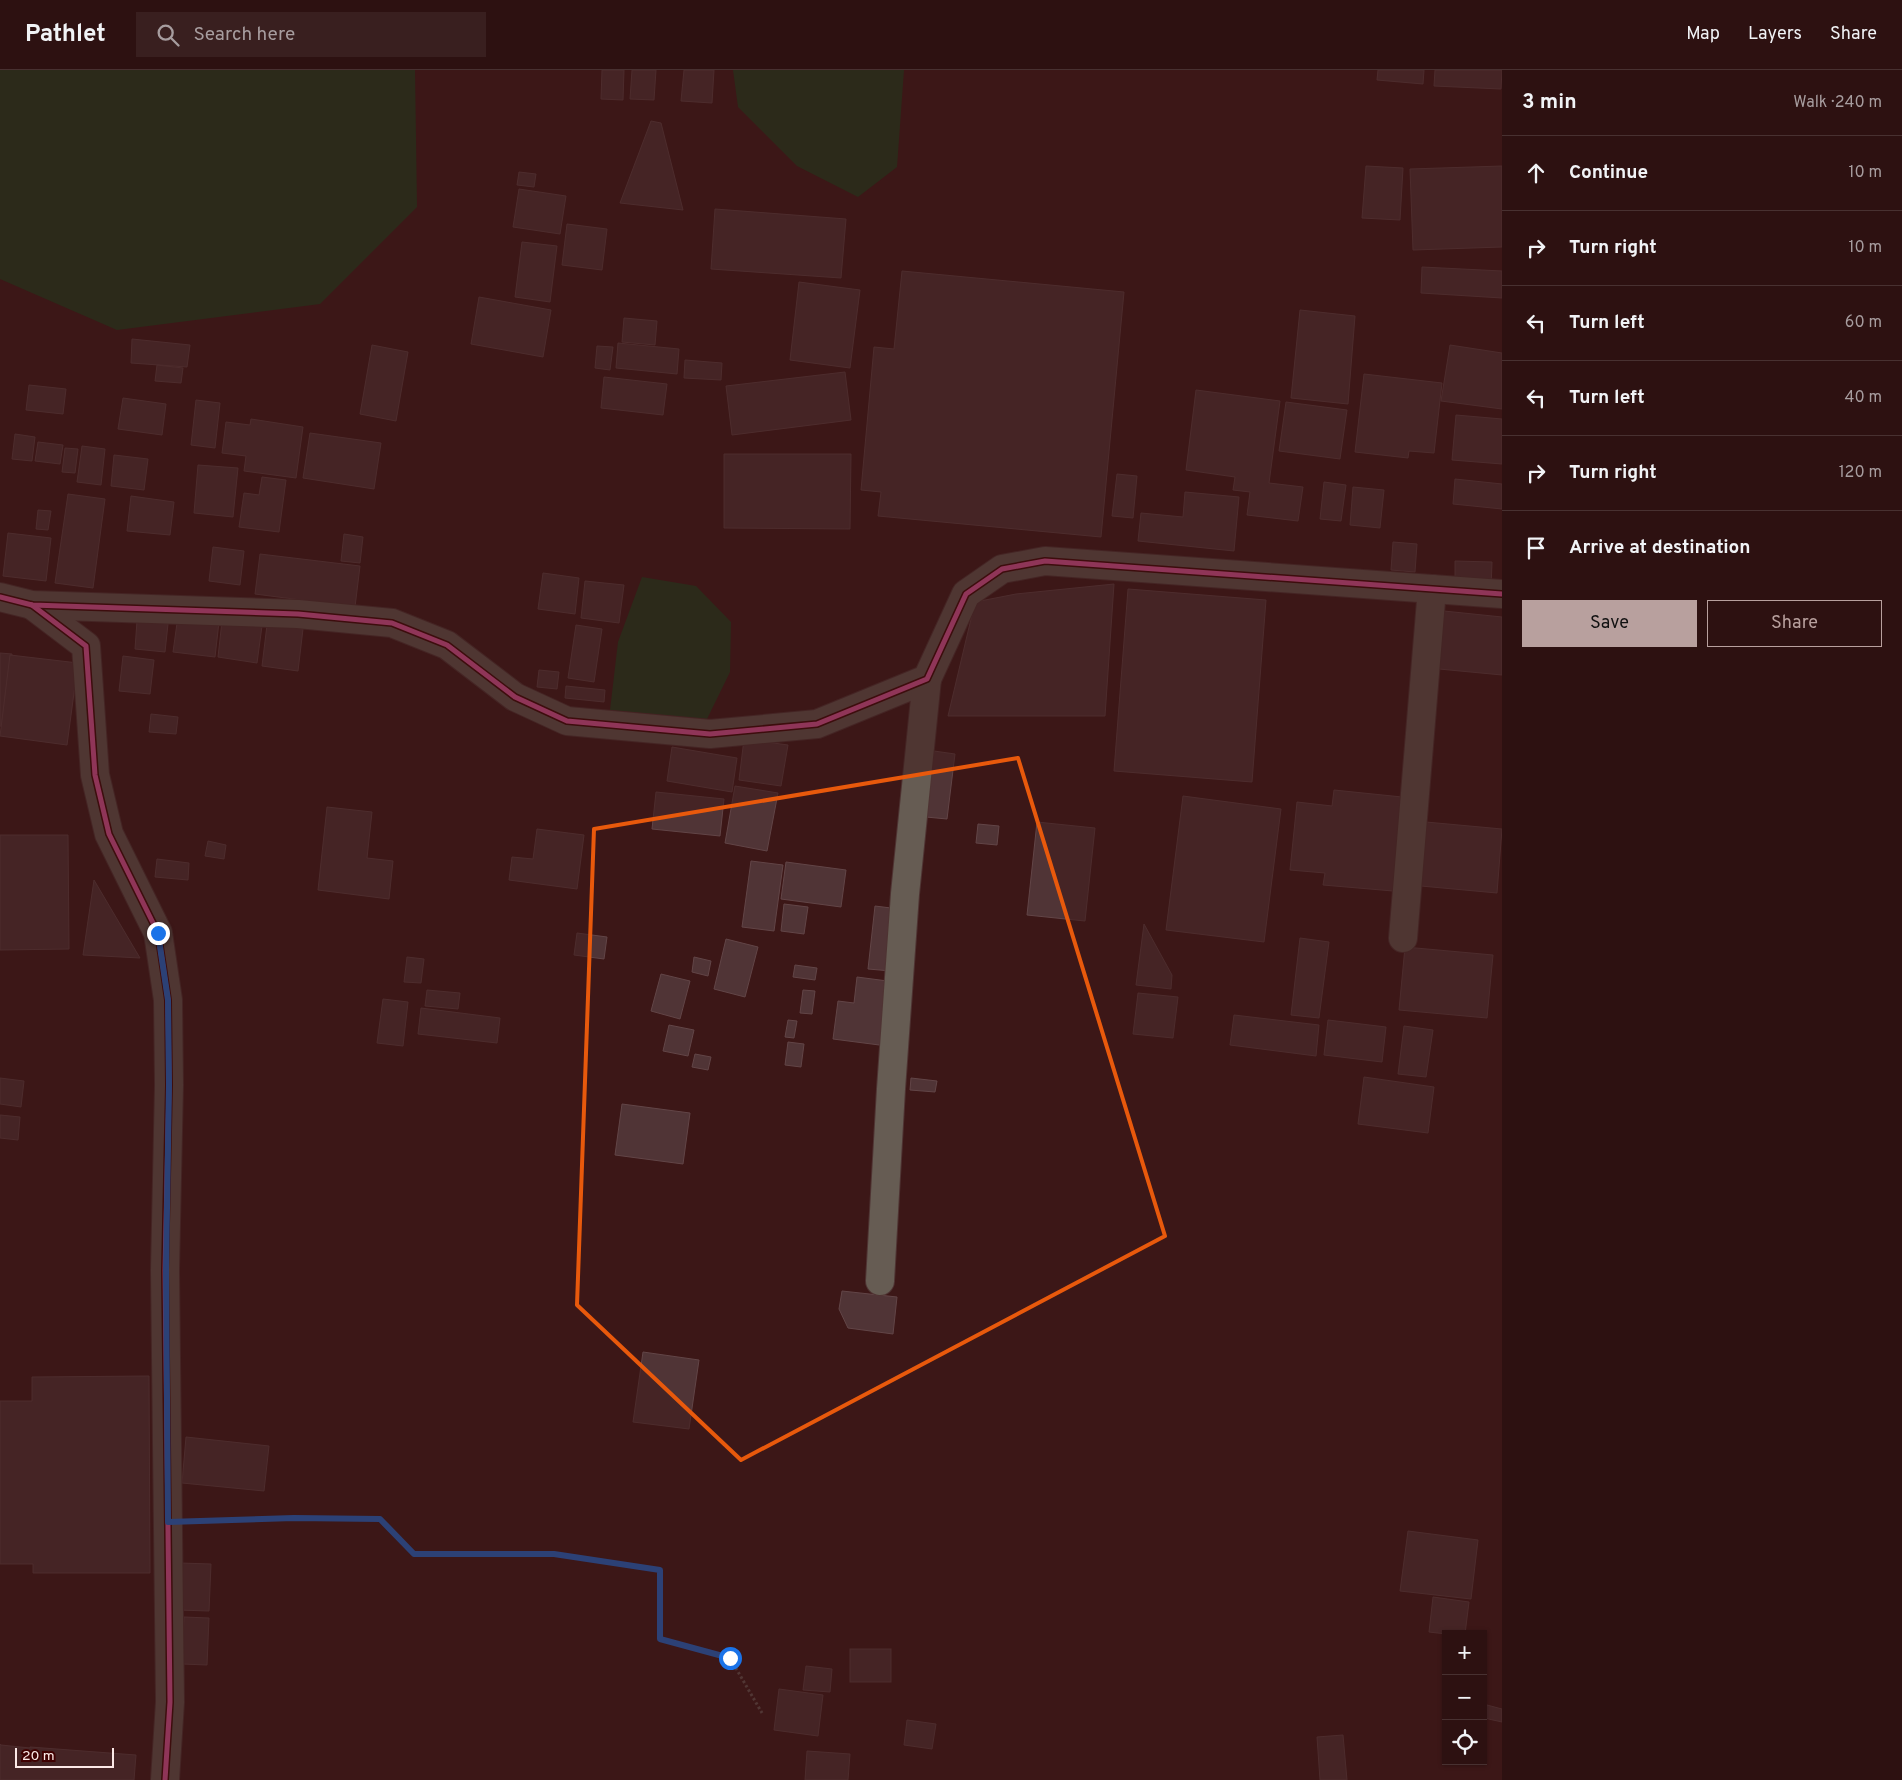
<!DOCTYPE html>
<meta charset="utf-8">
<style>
:root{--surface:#2d1111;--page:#391f1f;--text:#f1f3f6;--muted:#a79d9f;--line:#483131;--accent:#b8a09e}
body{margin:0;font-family:Overpass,sans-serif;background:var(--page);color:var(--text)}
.controls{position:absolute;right:15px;bottom:15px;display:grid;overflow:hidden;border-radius:0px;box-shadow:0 1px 4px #0004}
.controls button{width:45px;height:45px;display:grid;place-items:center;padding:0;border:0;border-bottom:1px solid var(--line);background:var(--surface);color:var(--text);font:25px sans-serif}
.scale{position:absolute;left:15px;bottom:12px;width:99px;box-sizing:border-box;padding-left:5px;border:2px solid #fbe9e7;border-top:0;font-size:14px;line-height:18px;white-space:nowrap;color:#fbe9e7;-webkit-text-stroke:4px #3f0001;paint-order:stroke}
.stop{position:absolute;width:15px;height:15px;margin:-11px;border:4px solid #1a73e8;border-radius:50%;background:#fff}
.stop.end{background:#1a73e8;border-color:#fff;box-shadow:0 1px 5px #0008}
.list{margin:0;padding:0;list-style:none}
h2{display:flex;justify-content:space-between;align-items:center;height:65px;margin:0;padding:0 20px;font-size:21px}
h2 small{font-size:16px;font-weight:400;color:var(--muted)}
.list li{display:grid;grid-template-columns:32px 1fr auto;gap:15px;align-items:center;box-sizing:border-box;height:75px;padding:0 20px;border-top:1px solid var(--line)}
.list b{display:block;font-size:19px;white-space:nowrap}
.list em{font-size:16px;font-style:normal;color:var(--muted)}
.actions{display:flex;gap:10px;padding:15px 20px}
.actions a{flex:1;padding:11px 0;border:1px solid var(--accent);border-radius:0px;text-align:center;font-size:18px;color:var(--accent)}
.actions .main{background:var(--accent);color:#111}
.icon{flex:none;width:28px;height:28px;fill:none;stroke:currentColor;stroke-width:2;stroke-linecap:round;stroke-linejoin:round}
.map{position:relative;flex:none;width:1502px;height:1710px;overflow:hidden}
header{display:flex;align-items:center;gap:30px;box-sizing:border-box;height:70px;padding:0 25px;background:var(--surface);border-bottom:1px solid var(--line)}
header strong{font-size:24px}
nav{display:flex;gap:28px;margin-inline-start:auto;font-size:18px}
.search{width:350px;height:45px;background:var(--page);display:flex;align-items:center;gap:12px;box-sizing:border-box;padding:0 18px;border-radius:0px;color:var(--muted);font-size:19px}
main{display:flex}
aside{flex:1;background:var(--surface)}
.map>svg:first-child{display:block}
.water{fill:#19411d}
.building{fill:#503436;stroke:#624547}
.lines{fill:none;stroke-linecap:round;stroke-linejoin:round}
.minor-casing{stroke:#4f3433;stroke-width:30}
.path{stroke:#6b5b57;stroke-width:3;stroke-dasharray:2.5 2.5;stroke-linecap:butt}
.minor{stroke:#665c53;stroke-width:28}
.cycleway-casing{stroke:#3f0001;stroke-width:8}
.cycleway{stroke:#f35aa7;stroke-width:5}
.route{stroke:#1a73e8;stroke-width:6}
.marked{fill:none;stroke:#e8590c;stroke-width:4;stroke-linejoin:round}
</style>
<header>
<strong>Pathlet</strong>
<div class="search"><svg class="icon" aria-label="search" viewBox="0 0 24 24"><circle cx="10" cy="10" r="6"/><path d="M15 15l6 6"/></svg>Search here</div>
<nav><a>Map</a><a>Layers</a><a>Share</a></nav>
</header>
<main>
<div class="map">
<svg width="1502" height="1710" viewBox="0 0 1502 1710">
<rect width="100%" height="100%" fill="#3c1717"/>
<!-- water -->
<g class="water">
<polygon points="0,0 415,0 417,137 320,234 117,260 0,209"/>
<polygon points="733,0 904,0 897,97 858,127 797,96 738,37"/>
<polygon points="642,507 696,516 731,552 730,602 707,649 610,640 618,572"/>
</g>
<!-- building -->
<g class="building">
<polygon points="602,0 624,0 623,30 601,29"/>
<polygon points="632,0 656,0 654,30 630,29"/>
<polygon points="684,0 714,0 712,33 681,31"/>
<polygon points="1378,0 1424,0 1423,14 1377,10"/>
<polygon points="1435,0 1502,0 1501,19 1434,16"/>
<polygon points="651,51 661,53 683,140 620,133"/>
<polygon points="1366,96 1403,98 1400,150 1362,148"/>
<polygon points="1502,96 1502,177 1413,180 1410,99"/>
<polygon points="519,102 536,104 534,117 517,115"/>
<polygon points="519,119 566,126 560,164 513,157"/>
<polygon points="715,139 846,149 841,208 711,199"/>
<polygon points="567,154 607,159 602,200 562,195"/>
<polygon points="522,172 557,176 550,232 515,227"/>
<polygon points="1422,197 1502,201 1502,228 1421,223"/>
<polygon points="902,201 1124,222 1101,467 878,446 881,422 861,420 874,277 894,279"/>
<polygon points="799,212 860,220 850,298 790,290"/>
<polygon points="479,227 551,240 543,287 471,274"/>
<polygon points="1300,240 1355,246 1348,334 1291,328"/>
<polygon points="624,248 657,251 655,275 622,272"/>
<polygon points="132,269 190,275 187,297 131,293"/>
<polygon points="618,273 679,279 677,304 616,298"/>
<polygon points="372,275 408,282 396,351 360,344"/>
<polygon points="1450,275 1502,283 1502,339 1441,331"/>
<polygon points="597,276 613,277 610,300 595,298"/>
<polygon points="685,290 722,293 721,310 684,308"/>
<polygon points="157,295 183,298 181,313 155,311"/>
<polygon points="845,302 851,350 732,365 726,316"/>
<polygon points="1364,304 1442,313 1434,383 1409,381 1408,388 1355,382"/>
<polygon points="604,307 667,314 663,345 601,338"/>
<polygon points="29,315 66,319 63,344 26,340"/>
<polygon points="1196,320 1280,331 1269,413 1303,417 1298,451 1247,445 1250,422 1233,420 1235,407 1186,400"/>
<polygon points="123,328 166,334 162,365 118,359"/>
<polygon points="196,330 220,333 215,378 191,375"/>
<polygon points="1286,332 1347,340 1340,389 1279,381"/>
<polygon points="1456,345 1502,349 1502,394 1452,390"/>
<polygon points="251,349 303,357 296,408 244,401 246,386 222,383 226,352 250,355"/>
<polygon points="310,363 381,373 374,419 303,408"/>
<polygon points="15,364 35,367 32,391 12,389"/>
<polygon points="38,372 63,375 60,394 35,391"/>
<polygon points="82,376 105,379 101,415 77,412"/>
<polygon points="65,378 78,379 75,403 62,402"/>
<polygon points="724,384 851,384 850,459 724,458"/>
<polygon points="114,385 148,389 144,420 111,416"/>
<polygon points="198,395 238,398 233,447 194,443"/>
<polygon points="1117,404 1137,406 1133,448 1112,446"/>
<polygon points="262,407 286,410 279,462 239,457 244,423 259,425"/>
<polygon points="1455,409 1502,414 1502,439 1453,434"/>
<polygon points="1324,412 1346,415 1341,451 1320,449"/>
<polygon points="1353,417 1384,420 1380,458 1350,455"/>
<polygon points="1185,422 1239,427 1234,481 1138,471 1141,443 1183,447"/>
<polygon points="68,424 105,429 93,518 55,513"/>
<polygon points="131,426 174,432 170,465 127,461"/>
<polygon points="38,440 51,441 48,460 36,459"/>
<polygon points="8,463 51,468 46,511 3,506"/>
<polygon points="344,464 363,467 360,493 341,491"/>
<polygon points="1393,472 1417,474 1415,502 1391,500"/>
<polygon points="213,477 244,481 240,515 209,511"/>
<polygon points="260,484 360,496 355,537 255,524"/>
<polygon points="1455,491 1492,492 1491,519 1455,518"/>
<polygon points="543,503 579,508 575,544 538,539"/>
<polygon points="585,511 624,515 619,553 581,548"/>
<polygon points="1114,514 1105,646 948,646 975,532 1016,524"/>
<polygon points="1128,519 1266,530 1252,712 1114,701"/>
<polygon points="1444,541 1502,547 1502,605 1439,599"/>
<polygon points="178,546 219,552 215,587 173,582"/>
<polygon points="137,551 168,554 165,582 135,579"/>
<polygon points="222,551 262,556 257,593 218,587"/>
<polygon points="267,555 303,559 298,601 262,596"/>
<polygon points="576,555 602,559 594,612 568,608"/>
<polygon points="0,583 12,584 4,657 0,656"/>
<polygon points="10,585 78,593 67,675 0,666"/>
<polygon points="123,586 154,590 150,624 119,621"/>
<polygon points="539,600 559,602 557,619 537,617"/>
<polygon points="566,616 605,620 604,632 565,628"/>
<polygon points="151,644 178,647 176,664 149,662"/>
<polygon points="744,669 788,675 781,716 739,710"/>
<polygon points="672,677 737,688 732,722 667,711"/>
<polygon points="934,681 955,684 947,749 926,747"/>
<polygon points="735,716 778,723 767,781 725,773"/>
<polygon points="1334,720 1402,727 1393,821 1323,815 1325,803 1290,800 1297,732 1332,736"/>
<polygon points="656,722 724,729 720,766 652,759"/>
<polygon points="1183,726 1281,739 1264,872 1166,860"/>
<polygon points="327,737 372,742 367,788 393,791 389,829 318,820"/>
<polygon points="1037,752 1095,758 1085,851 1027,845"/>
<polygon points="1426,752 1502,759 1497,823 1421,816"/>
<polygon points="978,754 999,756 997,775 976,773"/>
<polygon points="537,759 584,765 577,819 509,810 512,787 533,789"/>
<polygon points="0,765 68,765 69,879 0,880"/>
<polygon points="208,771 226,775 224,789 205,786"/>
<polygon points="157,789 189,793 188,810 155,807"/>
<polygon points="751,791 783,795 774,861 742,857"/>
<polygon points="786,792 846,800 841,837 781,829"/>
<polygon points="94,810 140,888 83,885"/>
<polygon points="784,834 808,837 804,864 781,861"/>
<polygon points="875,836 899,839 891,901 868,899"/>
<polygon points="1144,854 1172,905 1171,919 1136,915"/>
<polygon points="577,863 607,867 604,889 574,885"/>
<polygon points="1300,868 1329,872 1319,948 1291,945"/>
<polygon points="726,869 758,877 745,927 714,919"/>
<polygon points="1405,877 1493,885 1487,948 1399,940"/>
<polygon points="407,887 424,889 421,913 404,912"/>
<polygon points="694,887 711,891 708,906 692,902"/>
<polygon points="795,895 817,898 815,910 793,907"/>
<polygon points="661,904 690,911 680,949 651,941"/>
<polygon points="857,907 895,912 887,976 833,969 838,931 854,933"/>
<polygon points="427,920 460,923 458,939 425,936"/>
<polygon points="803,920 815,921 812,944 800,943"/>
<polygon points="1138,923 1178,927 1173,968 1133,964"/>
<polygon points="383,929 408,932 403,976 377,973"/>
<polygon points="421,938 500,948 497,973 418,964"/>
<polygon points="1234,945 1319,955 1316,986 1230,975"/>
<polygon points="788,950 797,951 794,968 785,967"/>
<polygon points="1328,950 1386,957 1382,992 1324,985"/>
<polygon points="669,955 694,960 688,986 663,981"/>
<polygon points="1404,956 1433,960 1426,1007 1398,1004"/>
<polygon points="788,972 804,974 801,997 785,995"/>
<polygon points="695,984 711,987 708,1000 692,997"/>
<polygon points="1364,1007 1434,1017 1428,1063 1358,1054"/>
<polygon points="0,1008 24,1011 21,1037 0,1034"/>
<polygon points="911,1008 937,1011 935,1022 910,1020"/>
<polygon points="622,1034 690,1043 683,1094 615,1085"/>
<polygon points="0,1045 20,1047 18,1070 0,1068"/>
<polygon points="842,1221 897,1227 893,1264 848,1258 839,1239"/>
<polygon points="643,1282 699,1290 689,1359 633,1352"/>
<polygon points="149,1306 150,1503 33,1503 33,1494 0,1494 0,1331 32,1331 32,1307"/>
<polygon points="186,1367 269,1376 264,1421 182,1413"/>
<polygon points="1408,1461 1478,1470 1471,1529 1400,1521"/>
<polygon points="180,1493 211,1494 209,1541 178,1540"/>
<polygon points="1433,1527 1469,1532 1465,1564 1446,1564 1429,1562"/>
<polygon points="184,1547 209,1548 207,1595 182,1594"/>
<rect x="850" y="1579" width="41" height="33"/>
<polygon points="806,1596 832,1599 830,1622 803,1620"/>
<polygon points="779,1619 823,1625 818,1666 774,1660"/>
<polygon points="1487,1635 1502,1639 1502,1652 1484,1648"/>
<polygon points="907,1650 936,1654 932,1679 904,1675"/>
<polygon points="1343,1665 1347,1710 1320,1710 1317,1667"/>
<polygon points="0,1674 1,1675 30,1678 30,1677 136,1685 134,1710 0,1710"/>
<polygon points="807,1681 850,1684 848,1710 805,1710"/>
</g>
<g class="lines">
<!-- minor casing -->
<g class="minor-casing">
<g id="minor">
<polyline points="0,527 32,535 298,544 392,553 447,575 515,627 567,651 710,664 817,654 927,609 966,524 1002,499 1045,491 1502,524"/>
<polyline points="32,535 86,576 95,705 109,764 158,863 168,930 169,1015 165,1200 170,1632 165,1710"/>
<polyline points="1403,868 1432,519"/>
<polyline points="880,1211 891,1019 905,824 927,609"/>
</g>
</g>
<!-- path -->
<polyline class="path" points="199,1451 294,1448 380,1449 414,1484 554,1484 660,1500 660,1569 730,1588 762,1643"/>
<!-- minor -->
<use href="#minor" class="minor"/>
<!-- cycleway casing -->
<g class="cycleway-casing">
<g id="cycleway">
<polyline points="0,527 32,535 298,544 392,553 447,575 515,627 567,651 710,664 817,654 927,609 966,524 1002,499 1045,491 1502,524"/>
<polyline points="32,535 86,576 95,705 109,764 158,863 168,930 169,1015 165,1200 170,1632 165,1710"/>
</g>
</g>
<!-- cycleway -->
<use href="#cycleway" class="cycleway"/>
</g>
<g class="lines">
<!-- route -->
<polyline class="route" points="158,863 168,930 169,1015 166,1200 168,1452 294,1448 380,1449 414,1484 554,1484 660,1500 660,1569 730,1588"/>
</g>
<!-- marked area -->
<path d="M0 0H1502V1710H0ZM1018,688L1165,1166L741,1390L577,1235L594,759Z" fill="#3c1717" fill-opacity=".55" fill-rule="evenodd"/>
<path class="marked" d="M1018,688L1165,1166L741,1390L577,1235L594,759Z"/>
</svg>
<div class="controls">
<button>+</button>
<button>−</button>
<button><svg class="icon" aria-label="locate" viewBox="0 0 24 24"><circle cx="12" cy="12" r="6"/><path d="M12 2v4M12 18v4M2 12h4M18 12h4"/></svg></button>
</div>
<div class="scale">20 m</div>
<div class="stop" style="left:730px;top:1588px"></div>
<div class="stop end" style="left:158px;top:863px"></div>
</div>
<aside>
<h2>3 min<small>Walk · 240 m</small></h2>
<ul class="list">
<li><svg class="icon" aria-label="ahead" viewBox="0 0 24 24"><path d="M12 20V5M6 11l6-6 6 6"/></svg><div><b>Continue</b></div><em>10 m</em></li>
<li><svg class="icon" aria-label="right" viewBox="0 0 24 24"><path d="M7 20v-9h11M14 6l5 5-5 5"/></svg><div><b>Turn right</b></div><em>10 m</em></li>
<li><svg class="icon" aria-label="left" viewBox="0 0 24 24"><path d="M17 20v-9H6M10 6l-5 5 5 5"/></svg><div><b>Turn left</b></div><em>60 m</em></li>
<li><svg class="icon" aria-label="left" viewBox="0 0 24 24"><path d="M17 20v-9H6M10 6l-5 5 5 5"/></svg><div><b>Turn left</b></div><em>40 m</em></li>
<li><svg class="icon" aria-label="right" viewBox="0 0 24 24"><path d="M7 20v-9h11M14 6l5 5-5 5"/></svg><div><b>Turn right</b></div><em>120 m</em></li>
<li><svg class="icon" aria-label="arrive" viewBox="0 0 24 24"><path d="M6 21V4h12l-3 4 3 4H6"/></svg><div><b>Arrive at destination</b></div></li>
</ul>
<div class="actions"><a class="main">Save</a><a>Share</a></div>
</aside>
</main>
